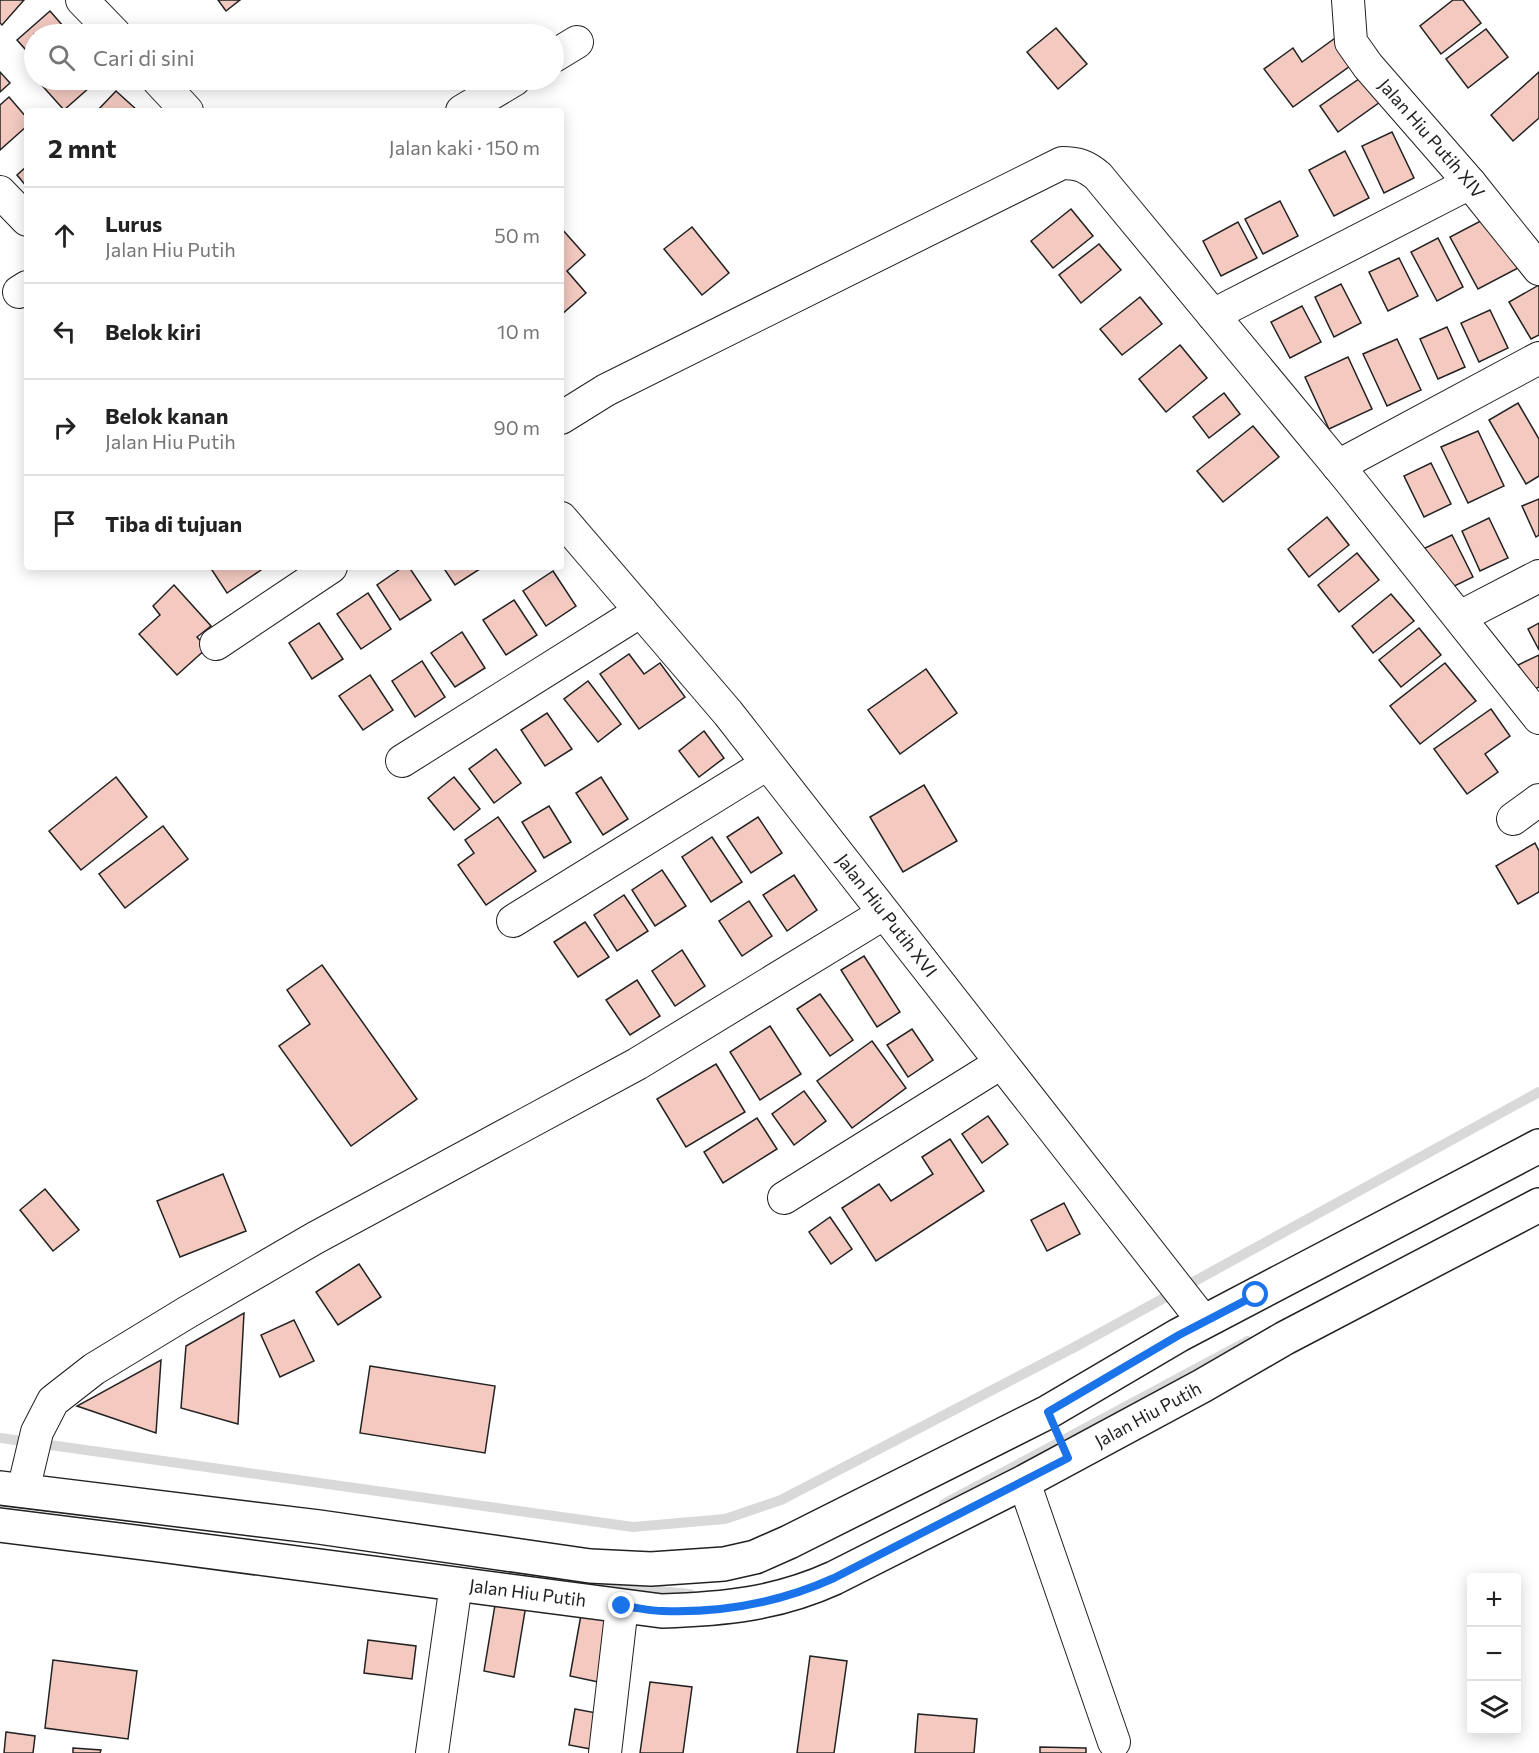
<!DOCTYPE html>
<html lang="id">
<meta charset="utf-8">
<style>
:root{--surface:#fff;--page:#f6f6f6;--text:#222;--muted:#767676;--line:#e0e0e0}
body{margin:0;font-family:Commissioner,sans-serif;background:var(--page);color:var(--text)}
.controls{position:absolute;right:18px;bottom:18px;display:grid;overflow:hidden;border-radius:6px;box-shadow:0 3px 15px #0003}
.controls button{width:54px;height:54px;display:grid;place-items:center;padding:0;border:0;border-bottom:2px solid var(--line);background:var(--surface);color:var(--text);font:30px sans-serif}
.stop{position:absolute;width:18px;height:18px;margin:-14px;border:4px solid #1a73e8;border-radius:50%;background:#fff}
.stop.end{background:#1a73e8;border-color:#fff;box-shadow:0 2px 6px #0008}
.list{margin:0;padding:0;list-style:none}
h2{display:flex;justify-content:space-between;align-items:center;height:78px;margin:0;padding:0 24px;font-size:26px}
h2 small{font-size:20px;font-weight:400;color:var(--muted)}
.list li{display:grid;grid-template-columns:39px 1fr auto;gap:18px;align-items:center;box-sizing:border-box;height:96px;padding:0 24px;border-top:2px solid var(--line)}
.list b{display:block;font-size:22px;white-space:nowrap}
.list p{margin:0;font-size:20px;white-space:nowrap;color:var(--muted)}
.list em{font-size:20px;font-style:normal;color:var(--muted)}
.icon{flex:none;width:33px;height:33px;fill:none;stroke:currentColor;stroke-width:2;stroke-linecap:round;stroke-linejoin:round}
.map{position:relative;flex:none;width:1539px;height:1753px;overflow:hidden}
.search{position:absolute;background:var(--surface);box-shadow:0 3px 15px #0003;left:24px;top:24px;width:540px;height:66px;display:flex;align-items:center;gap:15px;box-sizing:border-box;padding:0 21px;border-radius:33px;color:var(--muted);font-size:22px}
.panel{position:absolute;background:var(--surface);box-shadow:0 3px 15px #0003;left:24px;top:108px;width:540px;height:462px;border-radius:6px}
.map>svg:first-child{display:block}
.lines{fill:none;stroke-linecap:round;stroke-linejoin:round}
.stream{stroke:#d9d9d9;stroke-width:10}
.building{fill:#f3c9c0;stroke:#222;stroke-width:1.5}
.street-casing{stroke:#222;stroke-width:34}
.secondary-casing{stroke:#222;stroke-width:36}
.street{stroke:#fff;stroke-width:32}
.secondary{stroke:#fff;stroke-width:33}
.route{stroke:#1a73e8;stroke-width:8}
.labels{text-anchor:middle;stroke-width:4.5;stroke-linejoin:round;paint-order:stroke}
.street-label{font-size:18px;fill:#222;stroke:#fff}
</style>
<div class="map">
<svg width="1539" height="1753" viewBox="0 0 1539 1753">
<rect width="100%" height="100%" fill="#fff"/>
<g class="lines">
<!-- stream -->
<g class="stream">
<polyline points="0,1438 633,1527 725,1519 781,1500 1073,1348 1539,1092"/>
<polyline points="944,1504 1248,1341"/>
<polyline points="583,1584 690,1594"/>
</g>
</g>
<!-- building -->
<g class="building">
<polygon points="0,0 24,0 2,25 0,23"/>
<polygon points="218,0 240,0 226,11"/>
<polygon points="1453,0 1463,0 1481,23 1441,54 1420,26"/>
<polygon points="50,11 70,34 34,34 34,59 17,40"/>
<polygon points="1056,28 1087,64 1058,89 1027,52"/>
<polygon points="1486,29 1508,57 1468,88 1446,59"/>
<polygon points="1338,36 1357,61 1293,107 1264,69 1293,48 1302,62"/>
<polygon points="0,72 10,83 0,92"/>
<polygon points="1369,72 1387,97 1338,132 1320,106"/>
<polygon points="1539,72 1539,118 1513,141 1491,115"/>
<polygon points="40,80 98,80 64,110 38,81"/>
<polygon points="116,91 138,111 97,111"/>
<polygon points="9,97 27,118 27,126 0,150 0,105"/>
<polygon points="1392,132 1414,178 1384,193 1362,146"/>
<polygon points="1345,151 1369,198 1334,216 1309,170"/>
<polygon points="27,166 27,187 17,175"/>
<polygon points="1280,201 1298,236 1263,254 1245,219"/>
<polygon points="1071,209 1093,236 1053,268 1031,241"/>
<polygon points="1492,215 1520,267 1478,289 1450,237"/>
<polygon points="1238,222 1257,258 1221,276 1203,241"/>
<polygon points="692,227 729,273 702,295 664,249"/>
<polygon points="561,228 585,255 567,271 586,293 561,315"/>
<polygon points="1438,238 1463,287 1437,301 1411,252"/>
<polygon points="1099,244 1121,270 1081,303 1059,275"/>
<polygon points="1399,258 1418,296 1388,311 1369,272"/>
<polygon points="1341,284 1361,323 1334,337 1315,297"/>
<polygon points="1539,285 1539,335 1531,339 1509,302"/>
<polygon points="1140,297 1162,324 1122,355 1100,329"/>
<polygon points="1302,306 1321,342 1290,358 1271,322"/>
<polygon points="1490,310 1508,348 1479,362 1461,323"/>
<polygon points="1447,327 1465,367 1438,379 1420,339"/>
<polygon points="1397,339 1421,390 1387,406 1363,354"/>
<polygon points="1180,345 1207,378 1166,412 1139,379"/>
<polygon points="1348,357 1372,409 1329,429 1305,377"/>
<polygon points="1224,393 1240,414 1209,438 1193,417"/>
<polygon points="1518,403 1539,439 1539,476 1526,484 1489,420"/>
<polygon points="1253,426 1279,457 1223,502 1197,471"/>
<polygon points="1478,431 1504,486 1468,503 1441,447"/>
<polygon points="1431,463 1451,504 1424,517 1404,476"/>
<polygon points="1539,499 1539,535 1536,537 1522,506"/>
<polygon points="1327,517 1349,545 1309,577 1288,549"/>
<polygon points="1489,518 1508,558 1480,571 1462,531"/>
<polygon points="1452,535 1473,577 1442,592 1421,550"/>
<polygon points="1357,553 1379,580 1339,612 1318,585"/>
<polygon points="210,567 260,567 261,570 227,593"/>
<polygon points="403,567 409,567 431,600 400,620 377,585"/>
<polygon points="443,567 483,567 455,585"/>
<polygon points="553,571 576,606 546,626 523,591"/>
<polygon points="174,585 211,626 197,637 207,648 177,675 139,634 160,615 153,606"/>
<polygon points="368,593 391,629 361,649 337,614"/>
<polygon points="1391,594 1414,621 1373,653 1352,626"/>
<polygon points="514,600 537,635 506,655 483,620"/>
<polygon points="319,623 343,659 312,679 289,643"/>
<polygon points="1539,623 1539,650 1528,629"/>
<polygon points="1419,628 1441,655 1401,687 1379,660"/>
<polygon points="462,632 485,668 455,687 431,653"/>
<polygon points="629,654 644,674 660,663 685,697 639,729 600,674"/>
<polygon points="1539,655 1539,687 1531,691 1518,665"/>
<polygon points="422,661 445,697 415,717 392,681"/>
<polygon points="1445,663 1476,701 1420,744 1390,706"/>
<polygon points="926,669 957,713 900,754 868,710"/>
<polygon points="370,675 393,710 363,730 339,696"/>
<polygon points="588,681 621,724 598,742 564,699"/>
<polygon points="1491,709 1510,736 1485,754 1498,772 1467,794 1434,749"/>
<polygon points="547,713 572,749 545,766 521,730"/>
<polygon points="704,731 724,758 699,777 679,751"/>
<polygon points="496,749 521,783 494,803 469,769"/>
<polygon points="116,777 147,817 81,870 49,831"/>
<polygon points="454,777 480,809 454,830 428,798"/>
<polygon points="601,777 628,819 603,835 576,793"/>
<polygon points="924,785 957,841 903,872 870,817"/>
<polygon points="549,806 571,842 544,858 522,822"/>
<polygon points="498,817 536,871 486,905 458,865 474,853 465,840"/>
<polygon points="758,817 782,853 751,873 727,837"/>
<polygon points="163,826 188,859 125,908 99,874"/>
<polygon points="712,837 742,882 711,902 682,857"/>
<polygon points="1535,843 1539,851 1539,892 1518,904 1496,866"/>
<polygon points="662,870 686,906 655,926 632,890"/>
<polygon points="794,875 817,910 787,931 763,895"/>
<polygon points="624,895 648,931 617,951 594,915"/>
<polygon points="749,901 772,936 742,956 719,921"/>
<polygon points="585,922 609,957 578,977 554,942"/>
<polygon points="682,950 705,986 675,1006 652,971"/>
<polygon points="864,956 900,1012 877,1027 841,970"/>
<polygon points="322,965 417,1099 351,1146 279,1046 310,1024 287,990"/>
<polygon points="637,980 660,1016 630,1035 606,1000"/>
<polygon points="820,994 853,1040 830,1056 797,1009"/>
<polygon points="770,1026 801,1074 760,1100 730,1052"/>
<polygon points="912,1029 933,1060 908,1077 887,1045"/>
<polygon points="872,1041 906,1088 852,1128 817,1081"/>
<polygon points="716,1064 745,1112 686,1147 657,1099"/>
<polygon points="804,1091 826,1121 794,1145 772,1114"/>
<polygon points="988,1116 1008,1144 982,1163 962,1134"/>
<polygon points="757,1118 777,1149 723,1183 704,1152"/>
<polygon points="950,1139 984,1191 876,1261 842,1208 879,1184 891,1201 933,1174 922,1157"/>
<polygon points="223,1174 246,1231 180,1257 157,1201"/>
<polygon points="45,1189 79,1230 53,1251 20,1210"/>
<polygon points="1064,1203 1080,1234 1047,1251 1031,1220"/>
<polygon points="830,1217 852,1249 831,1264 809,1232"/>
<polygon points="359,1264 381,1297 338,1325 316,1292"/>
<polygon points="244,1313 238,1424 181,1408 186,1346"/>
<polygon points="294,1320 314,1361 280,1377 261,1335"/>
<polygon points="161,1360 156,1433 77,1406"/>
<polygon points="370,1366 495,1386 485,1453 360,1433"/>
<polygon points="496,1599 526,1605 514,1677 484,1671"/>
<polygon points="581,1615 615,1622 603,1683 570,1676"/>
<polygon points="368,1640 416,1646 412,1679 364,1673"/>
<polygon points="810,1656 847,1661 834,1753 797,1753"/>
<polygon points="53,1660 137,1671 128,1739 45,1728"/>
<polygon points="650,1682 692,1687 683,1753 640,1753"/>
<polygon points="575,1709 602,1714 596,1750 569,1745"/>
<polygon points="918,1714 977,1719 974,1753 915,1753"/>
<polygon points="6,1732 35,1736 33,1753 4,1753"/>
<polygon points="1040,1747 1086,1748 1086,1753 1040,1753"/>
<polygon points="73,1748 101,1750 100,1753 73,1753"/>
</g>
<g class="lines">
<!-- street casing -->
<g class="street-casing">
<g id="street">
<polyline points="82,0 115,34"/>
<path id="s1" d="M1348,0L1351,42L1368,66L1470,183L1539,269"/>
<polyline points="554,56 577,42"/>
<polyline points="158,80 187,111"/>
<polyline points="462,111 514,80"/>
<polyline points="0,192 27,220"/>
<polyline points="19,292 27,287"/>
<polyline points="1213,315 1470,183"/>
<path d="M561,418L606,390L1062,163C1078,163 1086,166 1098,176L1348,478L1539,718"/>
<polyline points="1338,466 1539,358"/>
<path id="s2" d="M561,518L728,713L1204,1322"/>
<polyline points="1460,617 1539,576"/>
<polyline points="216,644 331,567"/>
<polyline points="402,761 641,611"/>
<polyline points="1513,819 1539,800"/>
<polyline points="513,921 767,764"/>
<polyline points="784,1198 1001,1063"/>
<polyline points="1024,1482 1114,1742"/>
<polyline points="23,1491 37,1432 53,1401 94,1369 186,1313 315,1238 637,1064 883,914"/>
<polyline points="432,1753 456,1584"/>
<polyline points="605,1753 622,1606"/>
</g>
</g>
<!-- secondary casing -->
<g class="secondary-casing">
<g id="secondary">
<polyline points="0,1488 319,1527 590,1566 651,1569 724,1564 755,1557 789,1542 1048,1412 1179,1335 1539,1146"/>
<path id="s3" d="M0,1525L159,1545L662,1611C724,1609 777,1604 834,1578L1024,1482L1202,1386L1285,1338L1539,1205"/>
</g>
</g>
<!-- street -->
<use href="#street" class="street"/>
<!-- secondary -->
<use href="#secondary" class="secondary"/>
</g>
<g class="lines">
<!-- route -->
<path class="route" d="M622,1606C635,1607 650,1611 663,1611C722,1613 781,1602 834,1578L1068,1458L1048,1412L1179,1335L1256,1295"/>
</g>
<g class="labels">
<!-- street labels -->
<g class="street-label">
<text dy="6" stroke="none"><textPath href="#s1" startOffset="168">Jalan Hiu Putih XIV</textPath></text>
<text dy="6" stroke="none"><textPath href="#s2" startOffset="514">Jalan Hiu Putih XVI</textPath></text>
<text dy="6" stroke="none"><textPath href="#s3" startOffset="1198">Jalan Hiu Putih</textPath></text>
<text dy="6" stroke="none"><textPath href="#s3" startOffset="532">Jalan Hiu Putih</textPath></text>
</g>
</g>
</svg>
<div class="controls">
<button>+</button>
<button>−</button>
<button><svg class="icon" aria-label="layers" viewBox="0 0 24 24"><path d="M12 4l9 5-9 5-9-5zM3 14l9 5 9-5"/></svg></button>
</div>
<div class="stop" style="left:1256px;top:1295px"></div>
<div class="stop end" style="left:622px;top:1606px"></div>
<div class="search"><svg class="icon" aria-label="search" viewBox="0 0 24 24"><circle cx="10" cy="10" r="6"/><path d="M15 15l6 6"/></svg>Cari di sini</div>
<section class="panel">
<h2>2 mnt<small>Jalan kaki · 150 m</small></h2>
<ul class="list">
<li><svg class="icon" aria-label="ahead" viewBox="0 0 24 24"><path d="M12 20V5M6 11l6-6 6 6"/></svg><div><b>Lurus</b><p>Jalan Hiu Putih</p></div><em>50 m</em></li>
<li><svg class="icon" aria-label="left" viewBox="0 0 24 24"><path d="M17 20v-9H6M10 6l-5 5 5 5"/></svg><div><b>Belok kiri</b></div><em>10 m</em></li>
<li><svg class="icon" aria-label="right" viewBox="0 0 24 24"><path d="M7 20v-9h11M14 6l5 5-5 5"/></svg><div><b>Belok kanan</b><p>Jalan Hiu Putih</p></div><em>90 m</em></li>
<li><svg class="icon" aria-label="arrive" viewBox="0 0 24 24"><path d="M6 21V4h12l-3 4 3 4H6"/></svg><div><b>Tiba di tujuan</b></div></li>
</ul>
</section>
</div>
